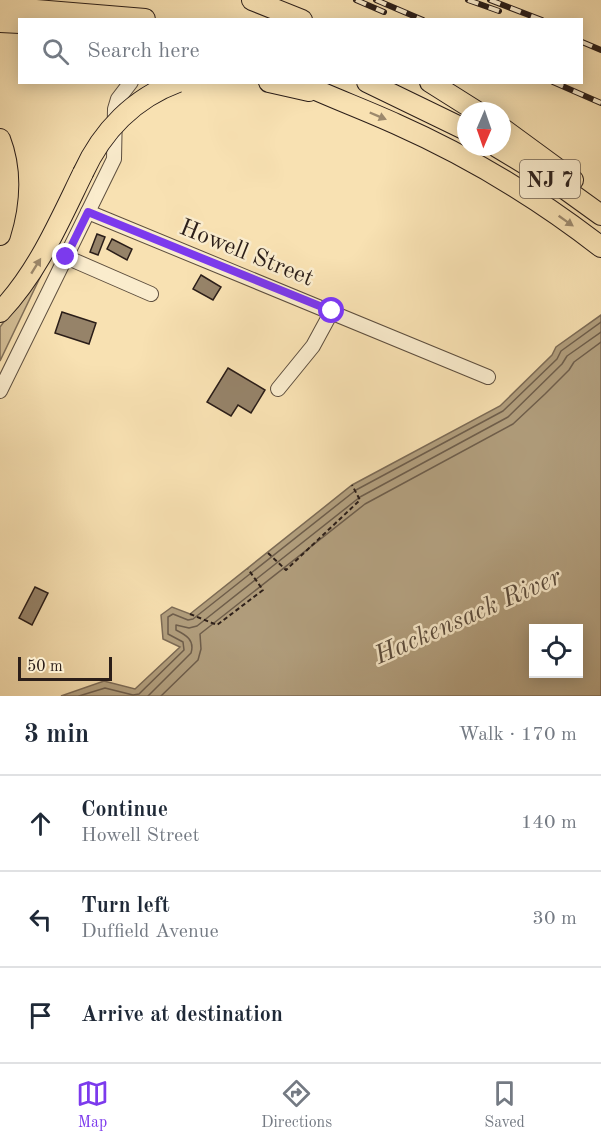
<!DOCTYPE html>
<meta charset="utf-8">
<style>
:root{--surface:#fff;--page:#f2f2f3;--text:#1f2937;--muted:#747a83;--line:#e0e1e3;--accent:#7c3aed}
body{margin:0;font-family:"Old Standard TT",serif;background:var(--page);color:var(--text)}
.controls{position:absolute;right:18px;bottom:18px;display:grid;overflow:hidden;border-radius:0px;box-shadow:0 3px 15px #0003}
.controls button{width:54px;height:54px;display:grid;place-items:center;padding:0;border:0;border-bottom:2px solid var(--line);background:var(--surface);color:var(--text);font:30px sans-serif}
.compass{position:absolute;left:457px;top:102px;width:54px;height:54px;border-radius:50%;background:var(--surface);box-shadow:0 3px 15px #0003;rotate:182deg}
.scale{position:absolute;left:18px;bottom:15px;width:94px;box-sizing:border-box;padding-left:6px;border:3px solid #2b1e19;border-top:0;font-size:16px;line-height:21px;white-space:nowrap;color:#2b1e19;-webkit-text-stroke:4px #faeccd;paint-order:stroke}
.stop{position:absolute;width:18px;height:18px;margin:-14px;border:4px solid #7c3aed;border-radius:50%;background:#fff}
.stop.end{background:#7c3aed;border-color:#fff;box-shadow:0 2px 6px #0008}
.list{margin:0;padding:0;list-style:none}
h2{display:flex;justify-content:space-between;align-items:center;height:78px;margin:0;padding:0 24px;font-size:26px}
h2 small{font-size:20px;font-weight:400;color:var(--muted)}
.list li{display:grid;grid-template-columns:39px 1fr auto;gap:18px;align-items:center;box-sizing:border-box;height:96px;padding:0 24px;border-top:2px solid var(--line)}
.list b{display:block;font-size:22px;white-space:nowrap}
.list p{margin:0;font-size:20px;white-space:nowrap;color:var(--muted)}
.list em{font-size:20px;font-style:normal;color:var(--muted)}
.icon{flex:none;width:33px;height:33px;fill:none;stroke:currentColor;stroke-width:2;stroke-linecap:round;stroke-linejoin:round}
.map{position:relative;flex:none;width:601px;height:696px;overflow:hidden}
.search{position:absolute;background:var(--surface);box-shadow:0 3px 15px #0003;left:18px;right:18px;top:18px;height:66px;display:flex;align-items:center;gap:15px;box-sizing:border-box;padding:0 21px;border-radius:0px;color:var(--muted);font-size:22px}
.sheet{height:366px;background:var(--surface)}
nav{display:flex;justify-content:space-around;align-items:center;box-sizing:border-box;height:84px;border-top:2px solid var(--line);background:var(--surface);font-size:16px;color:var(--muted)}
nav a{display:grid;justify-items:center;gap:3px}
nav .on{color:var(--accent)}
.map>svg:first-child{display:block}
.green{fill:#d5c098;stroke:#806f58;stroke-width:1.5}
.water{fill:#b29f7e;stroke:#7c6b56;stroke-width:1.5;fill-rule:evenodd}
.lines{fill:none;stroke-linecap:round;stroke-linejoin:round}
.shore{stroke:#6e5e4c;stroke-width:1.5}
.building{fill:#968369;stroke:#2b1e19;stroke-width:1.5}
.minor-casing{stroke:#5e4f3f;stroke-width:16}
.highway-casing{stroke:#2b1e19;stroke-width:22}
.path{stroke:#2b1e19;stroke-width:2;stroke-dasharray:4.5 3;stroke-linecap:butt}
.minor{stroke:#faeccd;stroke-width:14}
.highway{stroke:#f8e1b2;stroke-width:20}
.rail-casing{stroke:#2b1e19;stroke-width:6}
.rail{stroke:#faeccd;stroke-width:4;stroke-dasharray:11;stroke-linecap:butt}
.highway-bridge-casing{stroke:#2b1e19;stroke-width:22;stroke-linecap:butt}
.highway-bridge{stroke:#f8e1b2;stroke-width:20}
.oneway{fill:#9c896d}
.route{stroke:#7c3aed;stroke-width:8}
.labels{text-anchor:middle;stroke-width:5;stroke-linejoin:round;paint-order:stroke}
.shield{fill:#faeccd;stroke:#695c4f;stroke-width:1.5}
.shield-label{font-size:22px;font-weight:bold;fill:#2b1e19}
.street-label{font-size:24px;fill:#2b1e19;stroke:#faeccd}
.water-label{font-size:26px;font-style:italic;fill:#5a4b3c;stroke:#faeccd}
</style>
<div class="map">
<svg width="601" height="696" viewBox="0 0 601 696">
<rect width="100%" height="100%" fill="#f8e1b2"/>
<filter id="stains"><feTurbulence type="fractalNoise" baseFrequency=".00333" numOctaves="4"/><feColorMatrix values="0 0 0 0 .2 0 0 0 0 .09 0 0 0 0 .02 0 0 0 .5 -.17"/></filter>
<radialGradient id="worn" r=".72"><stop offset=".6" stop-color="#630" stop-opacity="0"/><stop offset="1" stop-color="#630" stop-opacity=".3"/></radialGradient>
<!-- green -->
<polygon class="green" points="46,265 0,361 0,327"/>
<!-- water -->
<path class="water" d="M601,315V696H61L104,681L135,689L180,647L163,639L161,615L172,607L190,614L352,485L500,406L552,355L556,347ZM534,628H578V674H534Z"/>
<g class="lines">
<!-- shore -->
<g class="shore">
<polyline points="79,696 105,688 133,695 139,694 184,650 183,642 168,634 168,617 173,614 188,620 193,619 356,490 503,411 557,359 561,351 601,322"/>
<path d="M148,696L191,653C195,640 186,635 176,630V625L189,628L197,626L360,497L508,417L562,364L567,356L601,332"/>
<polyline points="161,696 198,660 201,649 200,634 365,504 513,424 545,394 569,370 574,362 601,342"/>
</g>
</g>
<!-- building -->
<g class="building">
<polygon points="97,234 105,237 98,255 90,252"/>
<polygon points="112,239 132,249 127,260 107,249"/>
<polygon points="201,275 221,287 213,300 193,289"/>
<polygon points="62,312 96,323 89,344 55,333"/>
<polygon points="228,368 265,390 251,413 238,405 231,416 207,402"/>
<polygon points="35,587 48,593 32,625 19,618"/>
</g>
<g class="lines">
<!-- minor casing -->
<g class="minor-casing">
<g id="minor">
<polyline points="88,212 488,377"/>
<polyline points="66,257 151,294"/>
<polyline points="278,389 313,346 332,311"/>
<polyline points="0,391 114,159 115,109 118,99 131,82"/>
</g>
</g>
<!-- highway casing -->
<g class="highway-casing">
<g id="highway">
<polyline points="252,0 302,20"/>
<polyline points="0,7 145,19"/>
<polyline points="0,22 20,23"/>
<polyline points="269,82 309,91"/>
<path d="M298,82C330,97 363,109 396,124C468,156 538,198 601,247"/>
<polyline points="367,82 466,130"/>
<polyline points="430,82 476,111"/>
<polyline points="502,128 573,180"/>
<path d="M0,139C12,170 10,203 0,235"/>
<polyline points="497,147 558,184 601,215"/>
<path d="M0,312C38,272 59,222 83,173"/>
</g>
</g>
<!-- path -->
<g class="path">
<polyline points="268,553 286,570 360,500 352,485"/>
<polyline points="190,614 217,625 263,590 248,569"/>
</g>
<!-- minor -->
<use href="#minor" class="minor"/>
<!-- highway -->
<use href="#highway" class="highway"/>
<!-- rail casing -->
<g class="rail-casing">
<g id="rail">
<polyline points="356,0 384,12"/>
<polyline points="376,0 423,20"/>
<polyline points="468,0 499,11"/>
<polyline points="490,0 542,20"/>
<polyline points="582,42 601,50"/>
<polyline points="553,82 601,103"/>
</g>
</g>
<!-- rail -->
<use href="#rail" class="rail"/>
<!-- highway-bridge casing -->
<g class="highway-bridge-casing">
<path id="highway-bridge" d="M83,173C102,131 134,98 178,82"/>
</g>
<!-- highway-bridge -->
<use href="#highway-bridge" class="highway-bridge"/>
</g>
<!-- one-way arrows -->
<defs><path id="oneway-solid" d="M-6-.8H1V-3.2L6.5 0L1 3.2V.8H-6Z" transform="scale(1.5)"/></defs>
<g class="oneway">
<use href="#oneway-solid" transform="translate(378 116) rotate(23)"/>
<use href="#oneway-solid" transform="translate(566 221) rotate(35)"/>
<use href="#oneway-solid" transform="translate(36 266) rotate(-58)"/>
</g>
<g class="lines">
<!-- route -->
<polyline class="route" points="66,257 88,212 332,311"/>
</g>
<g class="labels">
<!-- shield labels -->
<rect class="shield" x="520" y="160" width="60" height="38" rx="4.5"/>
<g class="shield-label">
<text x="550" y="187">NJ 7</text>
</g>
<!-- street labels -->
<g class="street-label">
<text transform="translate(247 252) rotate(22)" y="8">Howell Street</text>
</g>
<!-- water labels -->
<g class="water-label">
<text transform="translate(467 615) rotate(-24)" y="9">Hackensack River</text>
</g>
</g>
<rect width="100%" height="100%" filter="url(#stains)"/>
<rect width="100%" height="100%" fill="url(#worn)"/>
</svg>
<div class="controls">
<button><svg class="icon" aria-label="locate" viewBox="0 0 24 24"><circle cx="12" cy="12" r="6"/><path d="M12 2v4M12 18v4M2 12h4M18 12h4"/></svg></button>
</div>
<svg class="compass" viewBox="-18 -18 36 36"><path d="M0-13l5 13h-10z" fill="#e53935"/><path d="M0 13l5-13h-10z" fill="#747a83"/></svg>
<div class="scale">50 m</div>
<div class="stop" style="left:332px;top:311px"></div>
<div class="stop end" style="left:66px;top:257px"></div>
<div class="search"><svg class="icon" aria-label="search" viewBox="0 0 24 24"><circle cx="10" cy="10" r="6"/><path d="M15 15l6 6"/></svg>Search here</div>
</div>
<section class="sheet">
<h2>3 min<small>Walk · 170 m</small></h2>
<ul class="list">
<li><svg class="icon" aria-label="ahead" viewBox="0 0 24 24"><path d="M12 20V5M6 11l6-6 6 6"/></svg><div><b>Continue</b><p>Howell Street</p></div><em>140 m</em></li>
<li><svg class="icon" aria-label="left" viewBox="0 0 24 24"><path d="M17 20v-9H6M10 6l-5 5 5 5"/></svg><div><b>Turn left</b><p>Duffield Avenue</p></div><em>30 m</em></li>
<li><svg class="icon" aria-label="arrive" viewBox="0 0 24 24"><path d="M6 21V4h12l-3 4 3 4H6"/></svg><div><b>Arrive at destination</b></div></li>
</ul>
</section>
<nav>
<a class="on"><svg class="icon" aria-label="map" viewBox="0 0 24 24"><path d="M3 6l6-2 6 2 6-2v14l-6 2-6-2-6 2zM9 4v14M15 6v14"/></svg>Map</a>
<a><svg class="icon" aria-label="directions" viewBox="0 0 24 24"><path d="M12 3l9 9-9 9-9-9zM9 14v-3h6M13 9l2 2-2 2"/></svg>Directions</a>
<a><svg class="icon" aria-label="saved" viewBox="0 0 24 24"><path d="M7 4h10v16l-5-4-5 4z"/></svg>Saved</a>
</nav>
